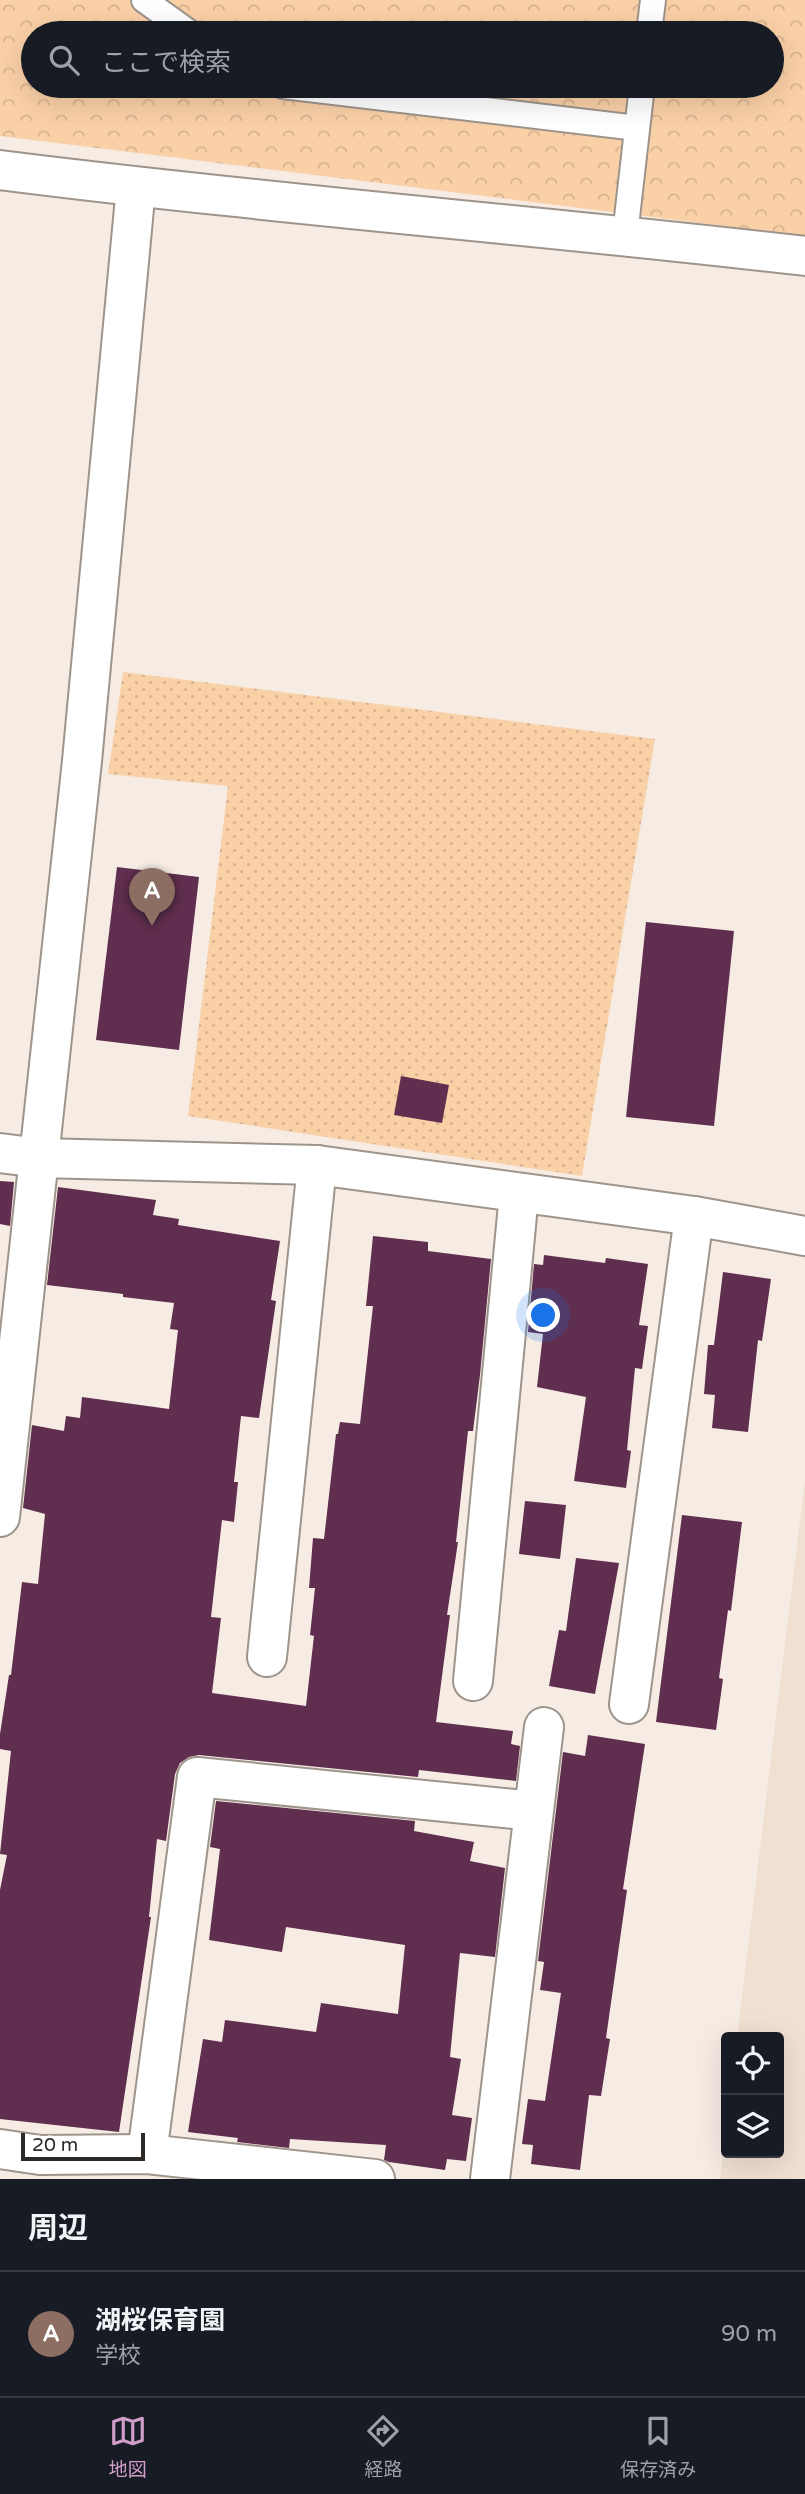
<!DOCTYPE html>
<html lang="ja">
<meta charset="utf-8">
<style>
:root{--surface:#171b24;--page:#20242c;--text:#f1f3f6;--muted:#9ea1a6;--line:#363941;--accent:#d09ec9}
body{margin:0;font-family:"Varela Round","Noto Sans JP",sans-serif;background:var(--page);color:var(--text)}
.controls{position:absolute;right:21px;bottom:21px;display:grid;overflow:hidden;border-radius:7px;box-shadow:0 7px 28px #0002}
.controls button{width:63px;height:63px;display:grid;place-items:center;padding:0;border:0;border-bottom:2px solid var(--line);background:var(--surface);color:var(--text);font:35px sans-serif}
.scale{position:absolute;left:21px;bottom:18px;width:124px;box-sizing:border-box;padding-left:7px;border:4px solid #2d2926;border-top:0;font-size:19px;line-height:24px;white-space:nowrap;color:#2d2926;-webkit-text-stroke:5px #fff;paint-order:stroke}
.you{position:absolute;left:544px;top:1316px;width:24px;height:24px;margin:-18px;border:5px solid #fff;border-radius:50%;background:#1a73e8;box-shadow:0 0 0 10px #1a73e833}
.badge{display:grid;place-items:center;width:46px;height:46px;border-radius:50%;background:var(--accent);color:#fff;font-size:23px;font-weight:700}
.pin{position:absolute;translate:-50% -58px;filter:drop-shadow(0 2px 4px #0008)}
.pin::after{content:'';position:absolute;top:37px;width:24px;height:21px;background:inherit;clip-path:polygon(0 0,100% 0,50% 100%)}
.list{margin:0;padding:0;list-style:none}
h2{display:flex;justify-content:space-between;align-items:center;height:91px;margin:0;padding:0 28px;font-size:30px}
h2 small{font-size:23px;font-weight:400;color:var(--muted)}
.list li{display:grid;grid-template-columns:46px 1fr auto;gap:21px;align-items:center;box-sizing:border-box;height:126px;padding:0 28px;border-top:2px solid var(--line)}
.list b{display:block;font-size:26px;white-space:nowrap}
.list p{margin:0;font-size:23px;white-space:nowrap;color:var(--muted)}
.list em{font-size:23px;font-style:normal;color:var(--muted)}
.icon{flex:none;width:38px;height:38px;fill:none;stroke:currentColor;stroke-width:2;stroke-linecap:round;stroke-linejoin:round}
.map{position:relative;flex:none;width:805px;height:2179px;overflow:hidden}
.search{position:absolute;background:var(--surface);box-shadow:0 7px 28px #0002;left:21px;right:21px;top:21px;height:77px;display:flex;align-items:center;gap:18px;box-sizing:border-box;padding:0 24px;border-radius:38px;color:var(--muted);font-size:26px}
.sheet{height:217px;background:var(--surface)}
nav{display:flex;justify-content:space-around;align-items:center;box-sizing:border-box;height:98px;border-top:2px solid var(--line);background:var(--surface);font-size:19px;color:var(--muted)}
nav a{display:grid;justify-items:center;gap:4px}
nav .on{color:var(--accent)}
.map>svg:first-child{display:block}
.built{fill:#efe0d1}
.grass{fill:url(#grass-dots)}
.park{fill:url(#park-crowns);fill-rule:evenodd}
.building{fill:#602e4e}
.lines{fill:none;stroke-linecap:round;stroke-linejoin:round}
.service-casing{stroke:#9d948c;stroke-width:28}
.minor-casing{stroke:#9d948c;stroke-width:42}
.service{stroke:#fff;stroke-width:24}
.minor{stroke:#fff;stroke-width:38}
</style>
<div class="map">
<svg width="805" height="2179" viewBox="0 0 805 2179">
<defs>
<pattern id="grass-dots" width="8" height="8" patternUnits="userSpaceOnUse" patternTransform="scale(1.75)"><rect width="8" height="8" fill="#fad0a7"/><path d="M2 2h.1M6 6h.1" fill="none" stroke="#d7b390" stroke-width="1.8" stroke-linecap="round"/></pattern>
<pattern id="park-crowns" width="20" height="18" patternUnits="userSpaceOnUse" patternTransform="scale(1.75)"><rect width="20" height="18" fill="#fad0a7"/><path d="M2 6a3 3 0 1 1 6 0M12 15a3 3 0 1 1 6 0" fill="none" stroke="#d7b390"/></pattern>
</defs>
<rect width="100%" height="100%" fill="#f6ece4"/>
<!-- built -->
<polygon class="built" points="805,1480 805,2179 720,2179 726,2127 726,2153 779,2153 779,2037 737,2037"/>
<!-- grass -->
<polygon class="grass" points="123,672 655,739 582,1176 188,1116 228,786 108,774"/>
<!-- park -->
<path class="park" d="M0,0H805V236L0,136ZM33,33H772V86H33Z"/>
<!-- building -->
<g class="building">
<polygon points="117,867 199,877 179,1050 96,1040"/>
<polygon points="646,922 734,931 714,1126 626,1117"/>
<polygon points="401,1076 449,1085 442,1123 394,1115"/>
<polygon points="0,1181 14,1182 10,1226 0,1224"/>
<polygon points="58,1187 156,1200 153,1215 179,1219 178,1225 280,1241 271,1300 276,1301 259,1418 241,1416 234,1482 238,1482 234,1522 222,1520 211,1617 221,1618 212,1693 306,1706 314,1636 310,1635 315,1588 309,1588 313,1538 324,1539 336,1434 338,1434 340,1422 360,1424 373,1306 366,1306 373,1236 428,1242 428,1251 491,1259 480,1375 473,1431 468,1431 456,1542 458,1542 447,1615 450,1615 436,1722 513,1731 511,1744 520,1746 516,1781 419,1770 418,1777 199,1755 189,1757 180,1763 175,1774 166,1841 157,1839 149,1917 151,1917 119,2132 0,2119 0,1890 7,1855 0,1854 11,1751 0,1749 0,1734 9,1675 11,1675 22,1582 38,1584 45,1514 23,1508 32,1425 64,1431 66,1416 80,1418 82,1397 169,1409 178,1330 170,1329 174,1303 123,1297 123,1294 47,1285"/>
<polygon points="544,1255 605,1263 606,1258 648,1264 639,1325 648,1326 642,1369 635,1368 627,1450 631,1451 626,1488 574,1481 586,1397 537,1387 543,1334 528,1332 534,1264 543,1265"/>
<polygon points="723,1272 771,1279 762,1341 758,1340 748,1432 712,1428 715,1395 704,1394 708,1345 714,1345"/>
<polygon points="525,1501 566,1505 560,1559 519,1554"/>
<polygon points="682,1515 742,1522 731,1611 728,1610 719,1678 723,1679 716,1730 656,1722"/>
<polygon points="576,1558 619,1563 595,1694 549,1686 559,1630 566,1631"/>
<polygon points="588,1735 645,1744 623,1889 627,1890 606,2038 610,2039 601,2096 589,2095 580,2170 531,2164 533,2145 522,2144 528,2099 545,2101 561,1993 540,1990 544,1962 538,1961 563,1752 585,1756"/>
<polygon points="216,1801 415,1821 414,1831 474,1842 470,1861 505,1868 495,1957 460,1953 450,2057 461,2059 452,2115 472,2118 466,2161 447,2159 445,2170 389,2162 384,2160 386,2145 290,2139 289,2148 237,2142 238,2138 188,2132 203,2039 222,2042 225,2020 316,2032 321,2003 398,2014 405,1945 286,1927 282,1952 209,1940 220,1849 210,1847"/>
</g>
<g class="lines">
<!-- service casing -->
<g class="service-casing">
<g id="service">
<polyline points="144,0 190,33"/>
<polyline points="649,33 653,0"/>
<polyline points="283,86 637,128"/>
<polyline points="625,235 642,86"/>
</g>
</g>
<!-- minor casing -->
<g class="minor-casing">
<g id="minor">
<path d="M0,170C268,204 537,225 805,256"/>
<polyline points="0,1153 40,1158 317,1165 694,1216 805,1236"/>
<polyline points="0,1517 82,761 136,187"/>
<polyline points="267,1657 317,1165"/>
<polyline points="473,1681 519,1194"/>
<polyline points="629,1704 694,1216"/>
<polyline points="0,2149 40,2155 147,2154 375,2179"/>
<polyline points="147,2154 197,1777 533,1811"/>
<polyline points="490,2179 544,1727"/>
</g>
</g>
<!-- service -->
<use href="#service" class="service"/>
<!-- minor -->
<use href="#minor" class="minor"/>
</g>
</svg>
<div class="controls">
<button><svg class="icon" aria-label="locate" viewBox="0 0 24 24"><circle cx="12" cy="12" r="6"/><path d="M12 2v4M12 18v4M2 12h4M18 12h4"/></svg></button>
<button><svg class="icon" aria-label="layers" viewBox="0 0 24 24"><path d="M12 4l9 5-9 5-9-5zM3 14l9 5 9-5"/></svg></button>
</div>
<div class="scale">20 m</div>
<div class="you"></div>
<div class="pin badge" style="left:152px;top:926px;background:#8d6e63">A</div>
<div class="search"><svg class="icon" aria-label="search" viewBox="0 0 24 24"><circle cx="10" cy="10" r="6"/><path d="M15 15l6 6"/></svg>ここで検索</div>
</div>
<section class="sheet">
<h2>周辺<small></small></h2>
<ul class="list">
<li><span class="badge" style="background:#8d6e63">A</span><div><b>湖桜保育園</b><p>学校</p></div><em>90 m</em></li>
</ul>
</section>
<nav>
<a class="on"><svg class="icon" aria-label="map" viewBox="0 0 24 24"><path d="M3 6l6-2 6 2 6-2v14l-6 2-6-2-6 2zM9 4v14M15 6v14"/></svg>地図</a>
<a><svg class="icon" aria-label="directions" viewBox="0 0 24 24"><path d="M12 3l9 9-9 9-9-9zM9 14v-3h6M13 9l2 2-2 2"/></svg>経路</a>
<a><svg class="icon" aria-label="saved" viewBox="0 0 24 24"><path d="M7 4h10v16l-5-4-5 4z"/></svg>保存済み</a>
</nav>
